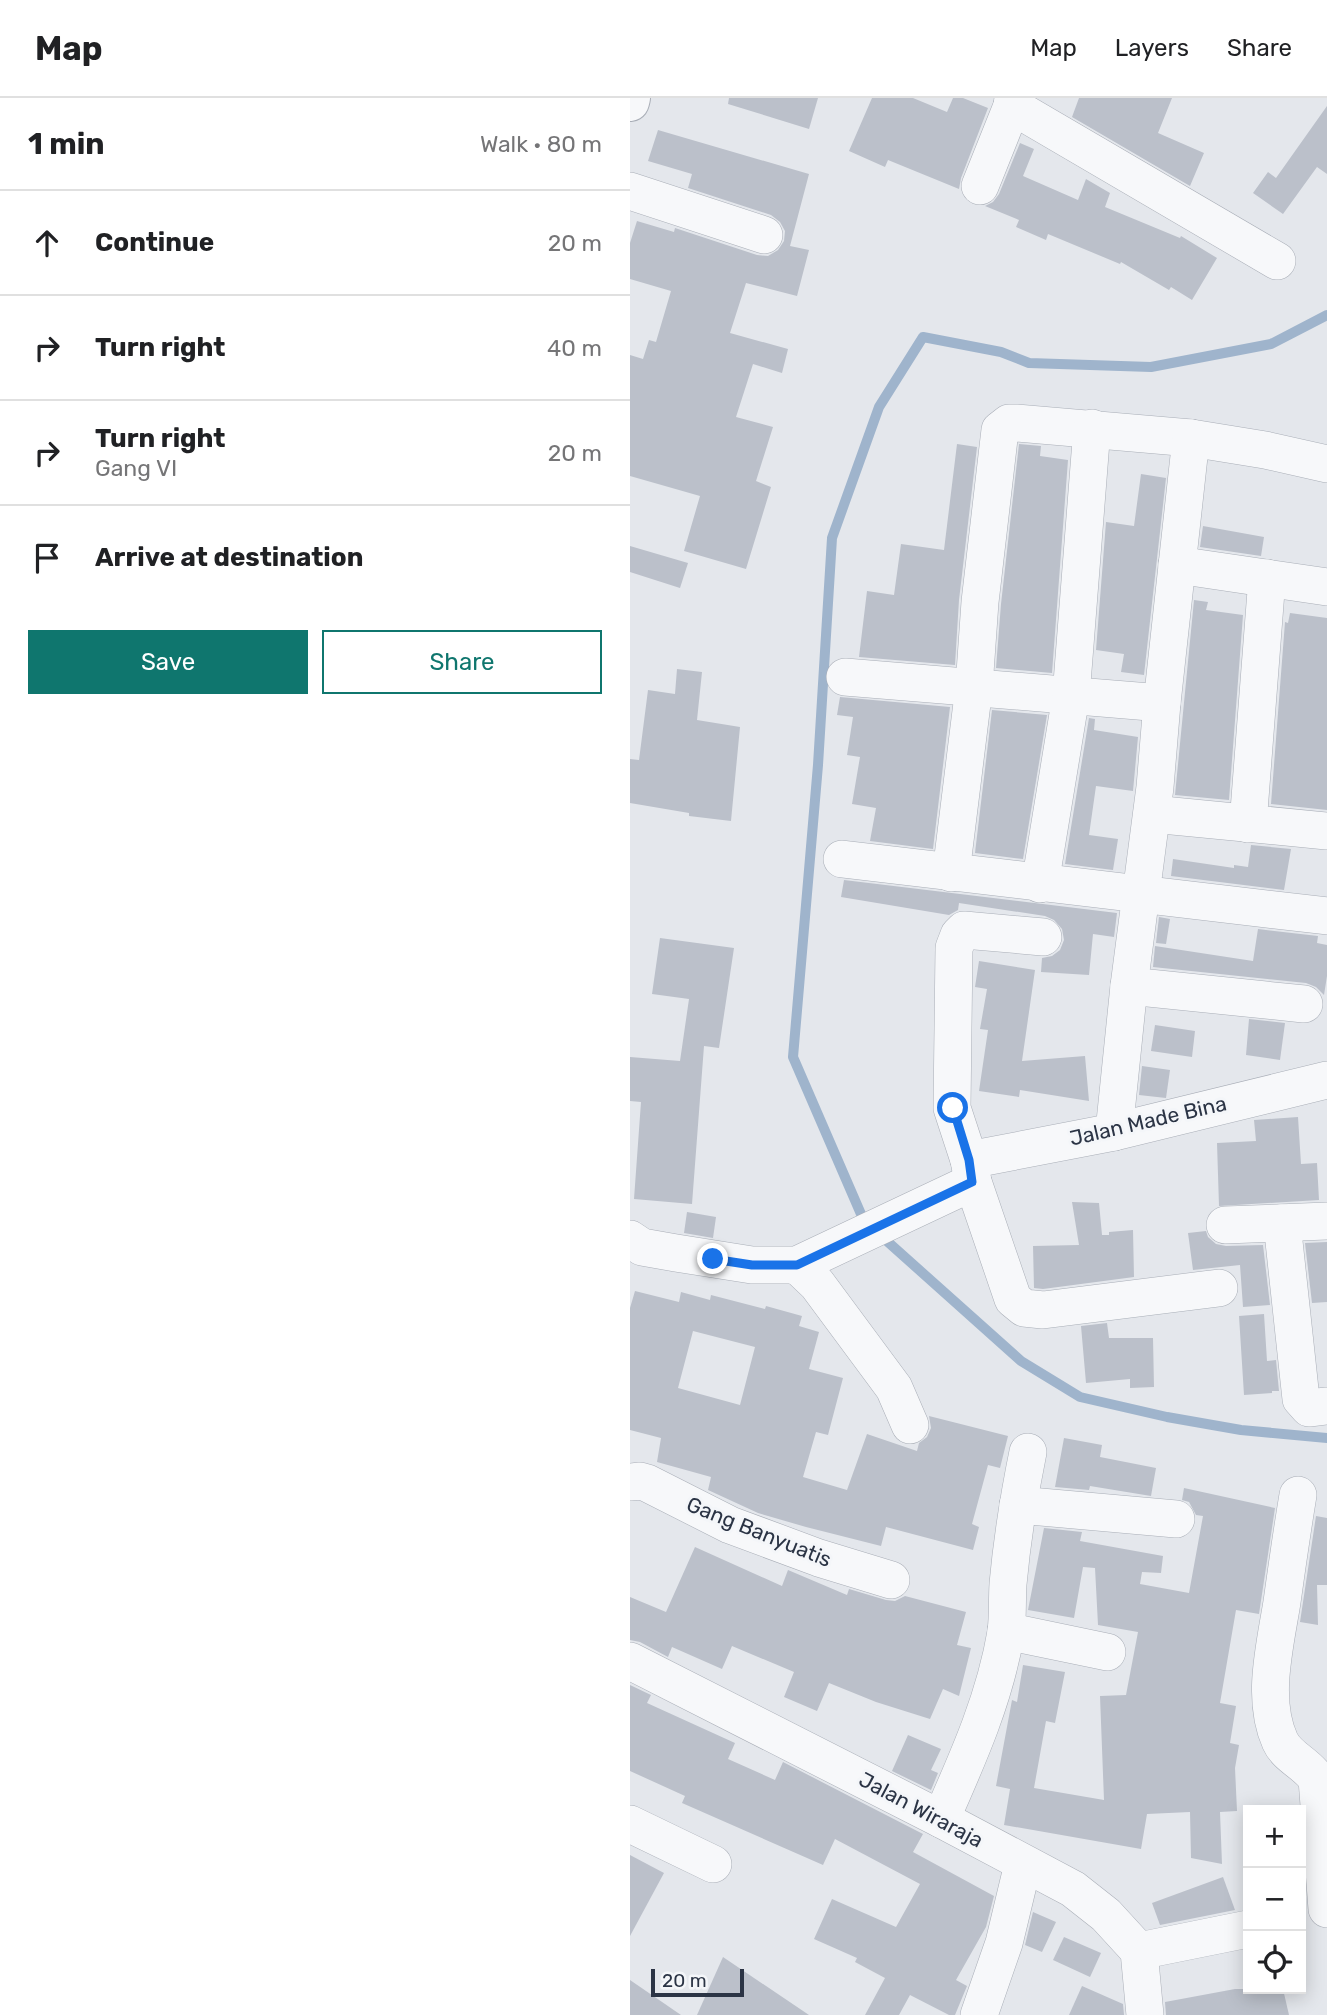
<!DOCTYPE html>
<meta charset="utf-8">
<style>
:root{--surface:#fff;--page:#f6f6f6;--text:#202124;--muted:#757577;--line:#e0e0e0;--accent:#0f766e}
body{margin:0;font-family:Rubik,sans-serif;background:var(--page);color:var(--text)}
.controls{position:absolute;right:21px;bottom:21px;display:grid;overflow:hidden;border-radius:0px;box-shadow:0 4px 18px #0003}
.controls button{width:63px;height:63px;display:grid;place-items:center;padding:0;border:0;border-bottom:2px solid var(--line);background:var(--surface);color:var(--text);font:35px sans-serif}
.scale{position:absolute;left:21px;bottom:18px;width:93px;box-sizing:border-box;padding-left:7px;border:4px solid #2b3445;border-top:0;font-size:19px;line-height:24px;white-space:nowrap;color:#2b3445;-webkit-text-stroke:5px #f4f6f9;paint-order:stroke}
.stop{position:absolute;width:21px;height:21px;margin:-16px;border:5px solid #1a73e8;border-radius:50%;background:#fff}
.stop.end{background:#1a73e8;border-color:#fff;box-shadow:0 2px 7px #0008}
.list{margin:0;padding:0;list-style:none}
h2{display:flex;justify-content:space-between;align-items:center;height:91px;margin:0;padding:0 28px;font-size:30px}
h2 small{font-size:23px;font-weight:400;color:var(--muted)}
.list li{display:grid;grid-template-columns:46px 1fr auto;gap:21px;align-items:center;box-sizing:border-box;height:105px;padding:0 28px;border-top:2px solid var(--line)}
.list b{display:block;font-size:26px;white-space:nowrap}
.list p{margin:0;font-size:23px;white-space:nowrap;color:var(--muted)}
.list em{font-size:23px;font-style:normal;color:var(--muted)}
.actions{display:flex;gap:14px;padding:21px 28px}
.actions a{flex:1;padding:16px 0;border:2px solid var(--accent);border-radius:0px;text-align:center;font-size:24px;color:var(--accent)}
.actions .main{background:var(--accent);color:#fff}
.icon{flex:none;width:38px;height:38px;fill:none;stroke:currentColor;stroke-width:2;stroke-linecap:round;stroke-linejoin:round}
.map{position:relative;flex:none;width:697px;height:1917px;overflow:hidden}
header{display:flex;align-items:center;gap:42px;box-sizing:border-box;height:98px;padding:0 35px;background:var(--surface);border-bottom:2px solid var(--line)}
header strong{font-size:33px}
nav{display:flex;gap:38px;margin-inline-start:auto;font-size:24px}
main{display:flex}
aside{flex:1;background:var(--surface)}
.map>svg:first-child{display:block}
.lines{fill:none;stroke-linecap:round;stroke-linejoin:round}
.stream{stroke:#9fb4cc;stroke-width:10}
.building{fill:#bbc0ca;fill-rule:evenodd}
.minor-casing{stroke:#a9aeb7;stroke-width:38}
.tertiary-casing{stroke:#a9aeb7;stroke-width:40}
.minor{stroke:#f7f8fa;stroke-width:37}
.tertiary{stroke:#f7f8fa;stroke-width:38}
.route{stroke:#1a73e8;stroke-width:9}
.labels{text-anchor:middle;stroke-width:6;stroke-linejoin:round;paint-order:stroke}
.street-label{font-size:21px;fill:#2b3445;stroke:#f4f6f9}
</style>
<header>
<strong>Map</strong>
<nav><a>Map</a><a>Layers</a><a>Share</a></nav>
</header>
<main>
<aside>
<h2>1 min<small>Walk · 80 m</small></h2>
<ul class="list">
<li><svg class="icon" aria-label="ahead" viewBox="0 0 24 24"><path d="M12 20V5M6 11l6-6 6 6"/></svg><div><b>Continue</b></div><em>20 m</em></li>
<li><svg class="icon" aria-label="right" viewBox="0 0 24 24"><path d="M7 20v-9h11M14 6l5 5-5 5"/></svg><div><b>Turn right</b></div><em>40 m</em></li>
<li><svg class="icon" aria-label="right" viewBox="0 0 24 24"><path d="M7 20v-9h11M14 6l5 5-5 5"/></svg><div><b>Turn right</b><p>Gang VI</p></div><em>20 m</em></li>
<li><svg class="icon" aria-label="arrive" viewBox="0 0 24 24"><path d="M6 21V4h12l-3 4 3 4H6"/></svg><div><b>Arrive at destination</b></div></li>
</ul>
<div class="actions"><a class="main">Save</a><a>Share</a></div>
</aside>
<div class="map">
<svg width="697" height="1917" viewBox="0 0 697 1917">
<rect width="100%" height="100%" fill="#e4e7ec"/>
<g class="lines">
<!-- stream -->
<g class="stream">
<polyline points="237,1126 234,1123 163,959 188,667 202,440 249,309 293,239 371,254 399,265 521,269 641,246 697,217"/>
<polyline points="249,1136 391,1263 450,1299 537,1319 611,1332 697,1340"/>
</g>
</g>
<!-- building -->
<g class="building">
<polygon points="99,0 188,0 179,31 98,6"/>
<polygon points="242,0 283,0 317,14 323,0 333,0 358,10 331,80 329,91 258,62 255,69 219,53"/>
<polygon points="449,0 542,0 528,35 574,55 560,88 442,19"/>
<polygon points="697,8 697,76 687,69 653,116 623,95 638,74 646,80"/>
<polygon points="28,32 179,76 160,148 179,152 167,198 116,185 100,235 158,251 152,275 123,266 106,319 143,329 126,383 141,389 116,471 54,453 70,398 0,378 0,257 13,261 19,242 26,244 41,193 0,181 0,145 7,123 44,134 45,130 127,157 138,158 148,152 154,143 155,133 150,124 141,117 58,90 62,76 18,63"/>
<polygon points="390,45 404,51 393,78 448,102 456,81 480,95 475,109 550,140 551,138 587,160 562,202 541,189 539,192 491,164 490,166 418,136 416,142 386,129 389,122 355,108 363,104 369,96"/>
<polygon points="327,346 347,349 329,502 325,567 229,559 237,493 264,497 271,446 314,452"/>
<polygon points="389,346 411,348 410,358 438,362 422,575 366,570 371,506"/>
<polygon points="511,376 536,380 514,577 491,574 494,556 466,552 476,424 504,428"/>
<polygon points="573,428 634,439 631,458 570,449"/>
<polygon points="0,448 58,465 50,490 0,474"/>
<polygon points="564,502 578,504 576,512 613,517 599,702 545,697"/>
<polygon points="660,515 697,520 697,712 641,706 655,524 658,525"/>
<polygon points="47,571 72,574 67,622 110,629 101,723 59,718 59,715 0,705 0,661 9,662 18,592 45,596"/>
<polygon points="210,599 320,609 303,751 240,743 246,710 222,706 230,659 217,657 223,619 207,617"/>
<polygon points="362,612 417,617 393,761 345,755"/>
<polygon points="459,620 465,621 464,632 508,639 503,693 466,688 459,737 488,741 483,772 435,766"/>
<polygon points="621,747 661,751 654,792 541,778 543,761 604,770 604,767 618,769"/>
<polygon points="214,782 487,815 484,839 463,836 459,877 411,874 412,860 422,858 430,852 434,842 432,831 424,822 415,818 329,805 328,812 319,817 211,799"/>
<polygon points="529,819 540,821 536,846 526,845"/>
<polygon points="628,831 688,838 687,845 697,847 697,878 694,897 686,889 676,885 523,869 525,848 623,863"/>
<polygon points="30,840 104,850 89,950 74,948 62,1106 4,1101 11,1004 0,1003 0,959 50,963 59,901 22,896"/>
<polygon points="349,863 405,872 392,963 455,958 459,1003 390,992 389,999 349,993 358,932 350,931 357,891 345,889"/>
<polygon points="619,921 655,925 650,962 616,957"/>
<polygon points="525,927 565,933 562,959 521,953"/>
<polygon points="512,968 540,972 536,1000 509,997"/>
<polygon points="668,1019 671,1066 687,1065 689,1102 589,1108 587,1045 626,1043 624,1022"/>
<polygon points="442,1104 469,1105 472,1137 479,1137 479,1134 503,1132 504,1179 413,1191 404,1190 403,1148 449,1147"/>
<polygon points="57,1114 86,1119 83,1140 54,1135"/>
<polygon points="576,1133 578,1139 586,1146 596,1148 633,1147 640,1207 613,1209 610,1167 563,1172 558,1135"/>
<polygon points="697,1144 697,1204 682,1205 675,1145"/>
<path d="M5,1193L49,1204L51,1194L80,1202L81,1197L135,1211L136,1208L172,1218L169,1228L189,1234L179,1271L213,1280L198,1337L186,1334L173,1379L217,1392L237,1336L287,1353L289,1345L297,1339L301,1330L299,1318L378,1338L370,1370L358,1367L342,1426L349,1429L343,1452L256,1429L251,1448L176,1429L128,1415L78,1392L81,1379L27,1364L31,1340L0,1332V1210ZM63,1233L125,1249L110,1307L48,1290Z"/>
<polygon points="634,1216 637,1263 646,1262 649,1293 642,1293 642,1295 614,1297 609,1218"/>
<polygon points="477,1225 479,1240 523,1240 524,1289 500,1290 500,1281 456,1285 451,1228"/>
<polygon points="434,1340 472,1347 470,1359 526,1370 521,1398 460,1388 459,1392 425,1389"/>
<polygon points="554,1390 645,1410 629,1516 606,1512 590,1605 606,1608 600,1645 609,1647 605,1670 607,1713 590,1714 592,1766 561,1760 560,1714 517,1716 511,1751 374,1727 380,1691 366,1688 382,1602 387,1604 393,1567 435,1574 425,1625 416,1623 404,1690 474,1702 470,1598 496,1597 508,1534 468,1527 465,1470 453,1469 444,1520 398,1512 414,1430 452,1434 450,1443 533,1458 531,1475 512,1474 510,1486 559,1495 573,1418 566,1417 559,1404 552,1402"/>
<polygon points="686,1418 697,1420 697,1487 687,1487 688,1527 670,1524"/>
<polygon points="65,1449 152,1488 158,1472 217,1497 219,1491 256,1502 265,1503 275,1498 336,1514 327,1547 341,1550 329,1598 313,1591 300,1621 246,1604 199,1585 187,1613 154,1599 164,1574 102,1548 92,1571 42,1549 38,1559 10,1544 0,1542 0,1499 36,1514"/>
<polygon points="0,1587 21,1597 17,1605 105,1645 98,1661 145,1682 153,1664 293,1736 283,1754 364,1798 356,1829 326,1882 337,1888 325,1917 319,1917 280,1897 269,1917 235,1917 255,1880 225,1864 227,1860 184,1841 202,1801 266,1829 290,1786 205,1741 193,1767 52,1705 55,1698 0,1673"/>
<polygon points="278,1637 311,1651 301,1672 308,1675 301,1692 262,1673"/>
<polygon points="0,1757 34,1775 0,1838"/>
<polygon points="593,1779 605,1812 530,1827 522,1805"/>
<polygon points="403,1814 426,1824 412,1854 395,1847"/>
<polygon points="434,1839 471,1855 460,1879 423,1862"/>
<polygon points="93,1859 179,1917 67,1917"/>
<polygon points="0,1882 51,1917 0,1917"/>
<polygon points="452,1888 493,1906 494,1917 439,1917"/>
<polygon points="605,1891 653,1891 659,1917 536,1917 535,1904"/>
</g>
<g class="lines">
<!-- minor casing -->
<g class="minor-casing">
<g id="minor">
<polyline points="383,0 382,8 647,163"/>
<polyline points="350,88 382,8"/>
<polyline points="0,93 134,137"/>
<polyline points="547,467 697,489"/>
<polyline points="215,579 532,605"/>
<polyline points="522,716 697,733"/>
<polyline points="618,726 637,480"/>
<polyline points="212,761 697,818"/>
<polyline points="321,775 344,589 350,504 370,332 379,325 386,325 561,340"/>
<polyline points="410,786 441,598 462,330"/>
<polyline points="413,839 334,832 329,837 324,850 322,1010 339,1062 343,1084 383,1201 394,1210 413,1212 589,1190"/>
<polyline points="499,888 674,906"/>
<polyline points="484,1034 499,888 525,689 532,605 561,340 635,352 697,366"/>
<polyline points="339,1062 484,1034 697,982"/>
<polyline points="652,1125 671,1301 679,1310 697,1308"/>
<polyline points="595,1127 697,1123"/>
<polyline points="0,1141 12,1149 46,1155 122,1167 167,1167 343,1084"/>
<polyline points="167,1167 187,1186 264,1290 280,1327"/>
<polyline points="0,1384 10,1383 17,1385 100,1427 189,1460 261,1482"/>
<path d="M668,1397C662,1433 657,1468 652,1504C645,1548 631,1601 650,1643C657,1659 676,1665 687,1681L697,1811"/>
<polyline points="388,1407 546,1421"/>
<polyline points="376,1533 477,1554"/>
<polyline points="0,1563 311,1721 443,1791 476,1817 509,1853 515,1917"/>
<path d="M311,1721C338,1660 365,1600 376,1534C378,1519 377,1502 378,1486C382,1442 389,1398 398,1354"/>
<polyline points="0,1726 83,1766"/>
<polyline points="509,1853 618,1831"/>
<polyline points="349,1917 374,1845 393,1766"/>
</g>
</g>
<!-- tertiary casing -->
<g class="tertiary-casing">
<polyline id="tertiary" points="0,4 1,0"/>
</g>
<!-- minor -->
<use href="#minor" class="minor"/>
<!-- tertiary -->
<use href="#tertiary" class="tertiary"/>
</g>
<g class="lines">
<!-- route -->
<polyline class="route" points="83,1161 122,1167 167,1167 342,1084 339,1062 323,1010"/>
</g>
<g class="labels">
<!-- street labels -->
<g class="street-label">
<text transform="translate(518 1023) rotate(-13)" y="7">Jalan Made Bina</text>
<text transform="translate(129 1434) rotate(22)" y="7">Gang Banyuatis</text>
<text transform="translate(291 1712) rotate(28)" y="7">Jalan Wiraraja</text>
</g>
</g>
</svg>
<div class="controls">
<button>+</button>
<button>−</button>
<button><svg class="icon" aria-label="locate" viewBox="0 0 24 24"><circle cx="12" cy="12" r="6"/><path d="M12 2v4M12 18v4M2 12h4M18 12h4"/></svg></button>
</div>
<div class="scale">20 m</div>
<div class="stop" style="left:323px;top:1010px"></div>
<div class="stop end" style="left:83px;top:1161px"></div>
</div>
</main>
